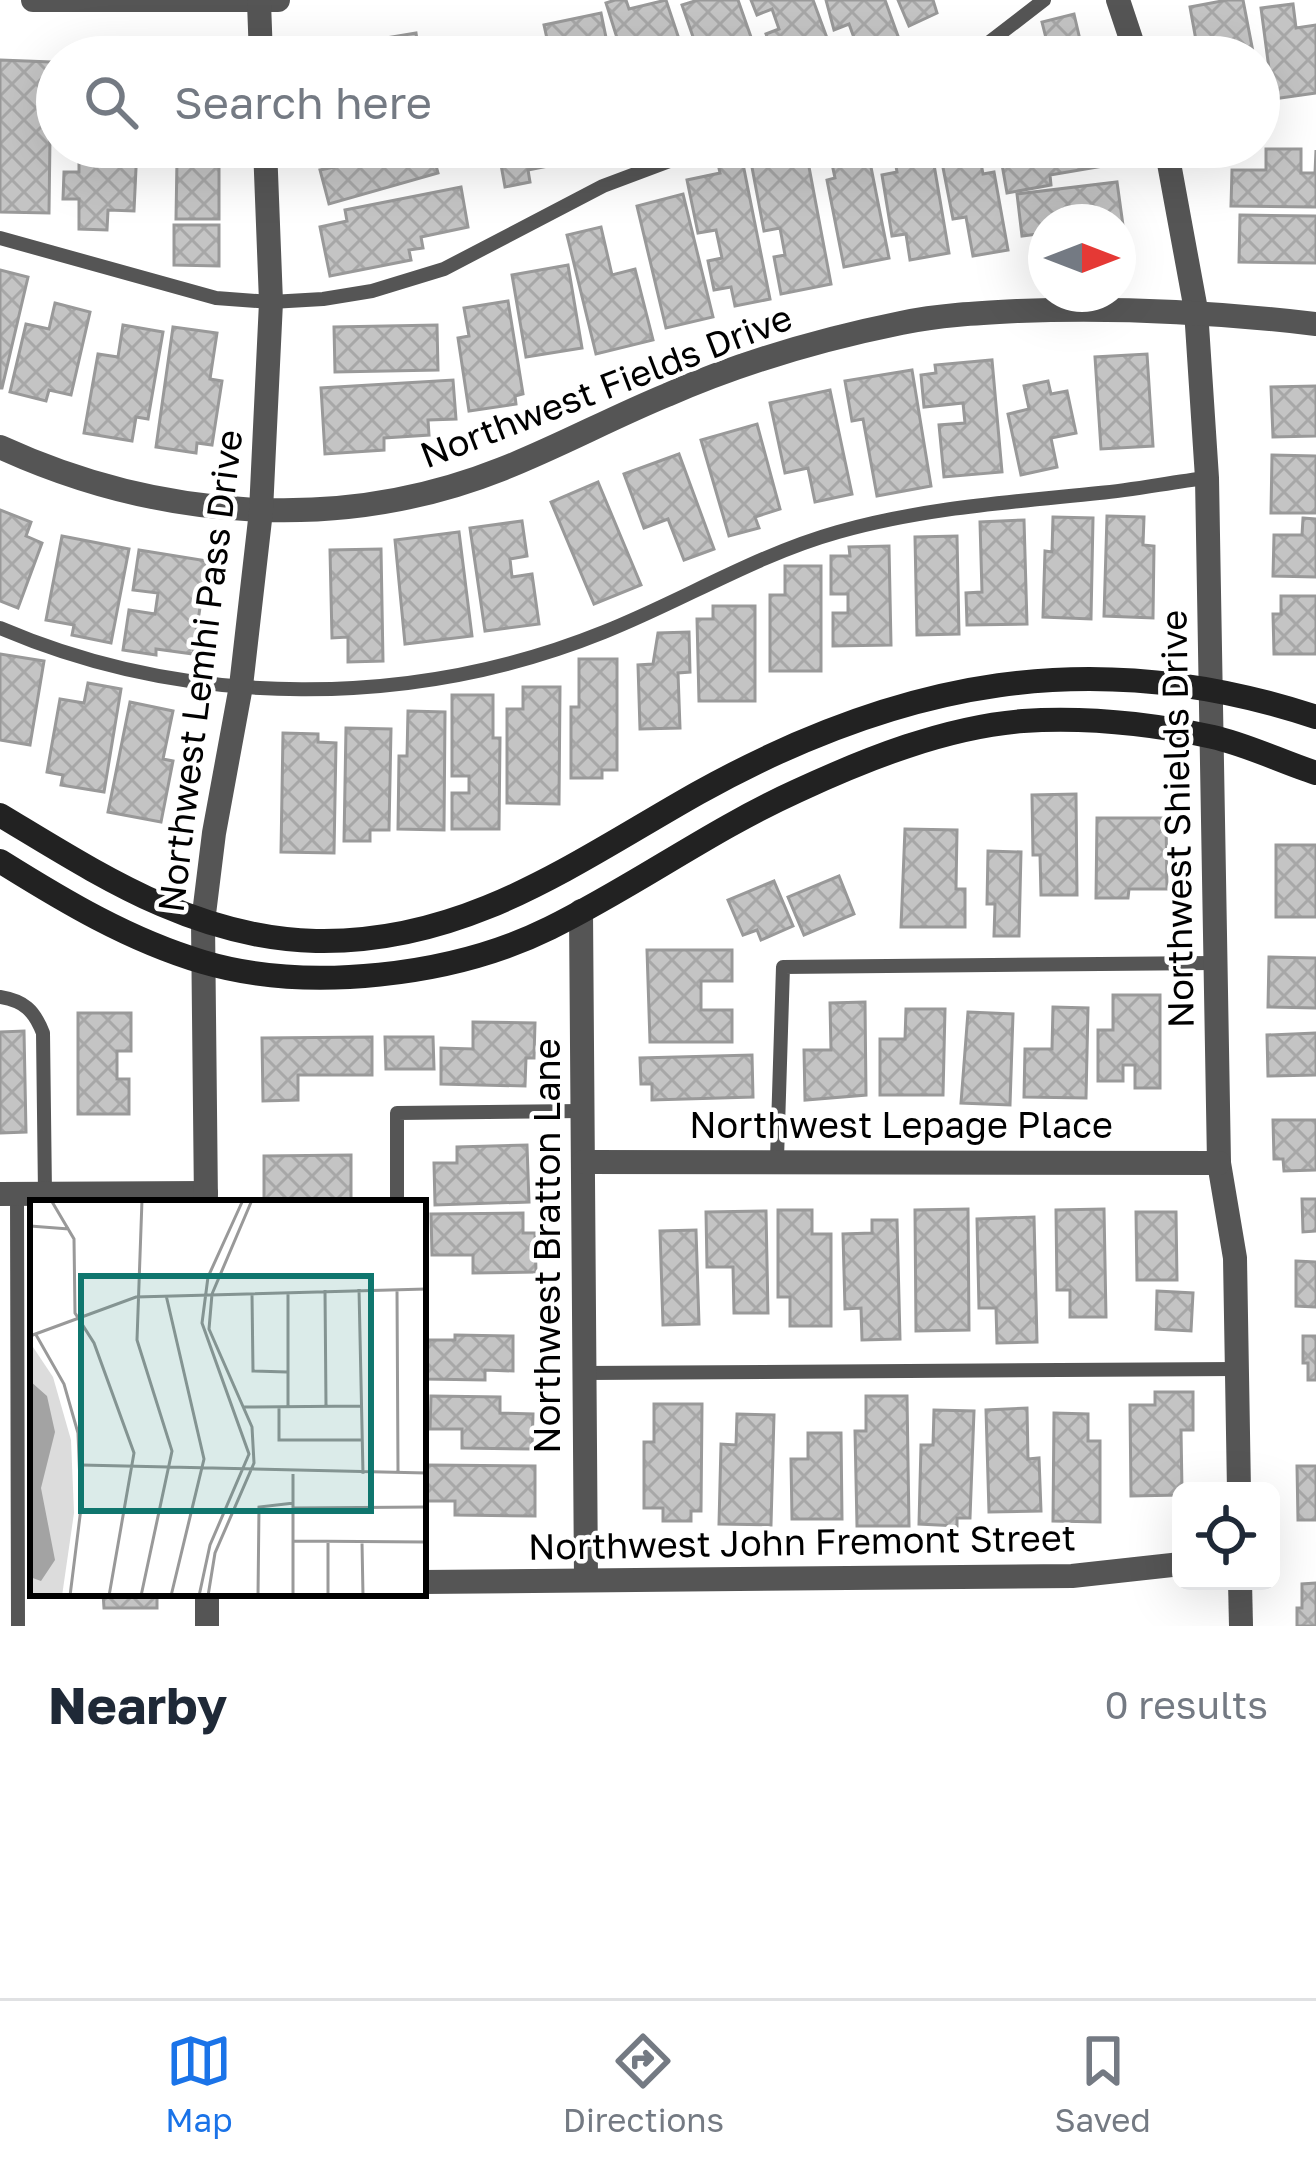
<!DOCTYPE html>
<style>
:root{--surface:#fff;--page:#f2f2f3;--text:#1f2937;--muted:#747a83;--line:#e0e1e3;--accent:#1a73e8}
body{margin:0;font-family:"Golos Text",sans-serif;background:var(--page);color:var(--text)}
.controls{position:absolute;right:36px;bottom:36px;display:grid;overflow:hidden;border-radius:18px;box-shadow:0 12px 48px #0002}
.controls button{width:108px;height:108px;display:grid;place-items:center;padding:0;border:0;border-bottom:3px solid var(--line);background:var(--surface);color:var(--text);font:60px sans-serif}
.compass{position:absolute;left:1028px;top:204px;width:108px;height:108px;border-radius:50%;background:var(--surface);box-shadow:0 12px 48px #0002;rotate:90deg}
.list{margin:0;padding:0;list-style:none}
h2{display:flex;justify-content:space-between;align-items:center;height:156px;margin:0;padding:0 48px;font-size:51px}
h2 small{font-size:39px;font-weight:400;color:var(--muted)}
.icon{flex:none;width:66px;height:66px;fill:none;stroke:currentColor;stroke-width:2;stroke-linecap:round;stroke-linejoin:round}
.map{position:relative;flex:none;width:1316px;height:1626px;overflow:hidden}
.search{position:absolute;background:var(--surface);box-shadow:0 12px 48px #0002;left:36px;right:36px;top:36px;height:132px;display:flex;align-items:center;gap:30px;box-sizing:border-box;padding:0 42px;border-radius:66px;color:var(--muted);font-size:45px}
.sheet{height:372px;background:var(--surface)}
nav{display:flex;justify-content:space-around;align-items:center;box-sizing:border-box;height:168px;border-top:3px solid var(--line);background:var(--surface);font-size:33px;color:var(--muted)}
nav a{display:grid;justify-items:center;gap:6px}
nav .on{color:var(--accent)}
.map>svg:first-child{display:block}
.building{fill:url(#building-cross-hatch);stroke:#999;stroke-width:3}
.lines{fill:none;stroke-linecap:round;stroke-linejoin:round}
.lane{stroke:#555;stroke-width:14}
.street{stroke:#555;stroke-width:24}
.secondary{stroke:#222;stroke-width:24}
.labels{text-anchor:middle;stroke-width:9;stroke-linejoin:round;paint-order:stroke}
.street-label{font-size:36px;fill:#000;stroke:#fff}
.inset-road{fill:none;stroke:#999;stroke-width:3}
.view{fill:#0f766e;fill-opacity:0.15;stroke:#0f766e;stroke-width:6}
.inset-edge{fill:none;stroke:#000;stroke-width:6}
</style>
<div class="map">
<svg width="1316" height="1626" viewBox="0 0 1316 1626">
<defs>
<pattern id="building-cross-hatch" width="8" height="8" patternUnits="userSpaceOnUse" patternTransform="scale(3)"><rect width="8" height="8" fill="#c4c4c4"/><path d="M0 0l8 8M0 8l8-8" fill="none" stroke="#a7a7a7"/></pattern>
</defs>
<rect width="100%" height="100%" fill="#fff"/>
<!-- building -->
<g class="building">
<polygon points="615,0 626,0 629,9 666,0 685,57 623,57 606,3"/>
<polygon points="698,0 738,0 758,57 700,57 682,5"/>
<polygon points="751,0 813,0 834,57 774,57 766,34 779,29 772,9 757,15"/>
<polygon points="826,0 885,0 899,39 860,54 849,24 834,30"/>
<polygon points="898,0 933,0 937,13 909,26"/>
<polygon points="1227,0 1243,0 1254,57 1199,57 1190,7"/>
<polygon points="1293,4 1296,28 1316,25 1316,93 1273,99 1261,8"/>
<polygon points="601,13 610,57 551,57 544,25"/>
<polygon points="1074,14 1084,57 1015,57 1012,46 1035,40 1039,56 1050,54 1042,22"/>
<polygon points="416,33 419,54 431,53 432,57 358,57 382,54 380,39"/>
<polygon points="536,39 539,57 483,57 481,49"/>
<polygon points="0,60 51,62 49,213 0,212"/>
<polygon points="93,147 137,147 134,211 108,210 107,230 79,229 79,199 63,199 64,172 79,172 79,154 92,154"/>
<polygon points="148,147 219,147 219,219 176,219 177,160 148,160"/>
<polygon points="329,147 431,147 438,173 329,204 320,170 334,167"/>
<polygon points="555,147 558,164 528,170 530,182 505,187 498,148"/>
<polygon points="842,147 867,147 889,258 844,267 827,180 835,178 829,150"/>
<polygon points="893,147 931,147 949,253 910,260 906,234 892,236 882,175 897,172"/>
<polygon points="939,147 978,147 983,174 994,172 1008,250 973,256 966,217 953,219"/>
<polygon points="1033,147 1106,147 1109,165 1050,175 1051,185 1007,193 1000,153"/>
<polygon points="1266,149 1301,149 1301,173 1315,173 1316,150 1316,207 1231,206 1232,170 1266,170"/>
<polygon points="806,151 831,284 781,294 774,257 785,255 780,228 764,231 751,162"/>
<polygon points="741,154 770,299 735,306 731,287 714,290 708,261 722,258 716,230 698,233 687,180 720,173 717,159"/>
<polygon points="1117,182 1126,247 1118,248 1118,222 1046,222 1046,233 1022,236 1017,194"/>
<polygon points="461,187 468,227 421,237 423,248 409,250 411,260 330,276 320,227 347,221 345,210"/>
<polygon points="683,194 713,317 666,328 637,206"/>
<polygon points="1240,215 1316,216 1316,263 1239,262"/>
<polygon points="174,225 219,225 219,266 174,265"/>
<polygon points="601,227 612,275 635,269 653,340 596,354 567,235"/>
<polygon points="568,265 582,348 526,357 512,275"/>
<polygon points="0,270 28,277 2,388 0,388"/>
<polygon points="508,301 523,394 515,396 516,404 469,411 458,338 469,336 464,308"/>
<polygon points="55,303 90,312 71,395 49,390 46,401 10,392 26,324 49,329"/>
<polygon points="123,325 163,332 148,419 136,417 132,441 84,433 98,354 118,357"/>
<polygon points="437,325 438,370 335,372 334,327"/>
<polygon points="173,327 217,333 210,379 222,381 212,445 197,443 196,453 156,447"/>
<polygon points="1147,354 1153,446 1101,449 1095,357"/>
<polygon points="992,360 1002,472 944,477 939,425 965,423 963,403 924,407 921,375 936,373 935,365"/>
<polygon points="912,370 931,486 877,496 863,419 852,421 845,381"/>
<polygon points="453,380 456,419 428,420 429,435 384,438 384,450 325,454 321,388"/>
<polygon points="1048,381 1051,394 1067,391 1076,433 1051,438 1057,467 1021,475 1008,414 1029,409 1024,386"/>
<polygon points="1316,386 1316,436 1273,437 1271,387"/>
<polygon points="830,390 852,494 815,502 808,468 785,473 770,403"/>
<polygon points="757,424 780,509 755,517 759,528 729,536 701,440"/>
<polygon points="679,454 714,549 684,560 668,519 644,528 624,474"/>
<polygon points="1272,455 1316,456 1316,513 1271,513"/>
<polygon points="598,482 641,585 594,604 551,502"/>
<polygon points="0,510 31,522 26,536 42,543 18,608 0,601"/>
<polygon points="1107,516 1144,517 1143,545 1154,546 1153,618 1104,616"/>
<polygon points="1053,517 1093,518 1091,619 1043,617 1045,551 1052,552"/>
<polygon points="1303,518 1316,519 1316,577 1273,576 1274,535 1302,535"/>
<polygon points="1024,520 1027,624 967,625 966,593 982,592 980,522"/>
<polygon points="522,521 527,556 510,559 512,577 532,574 539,624 485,631 470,528"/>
<polygon points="459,532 472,636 405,644 395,540"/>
<polygon points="62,536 129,549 111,643 72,635 74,625 46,620"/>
<polygon points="957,536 959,634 917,635 915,537"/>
<polygon points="889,546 891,645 833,646 833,613 848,613 848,594 831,594 831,556 850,556 849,547"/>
<polygon points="381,549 383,661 348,662 348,637 332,638 330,550"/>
<polygon points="139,550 207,561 193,654 156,649 156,655 123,650 129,610 155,614 158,593 133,590"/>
<polygon points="785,566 821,566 821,671 770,671 770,595 785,595"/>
<polygon points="1281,596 1316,596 1316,654 1274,654 1273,614 1281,614"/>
<polygon points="713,606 755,606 755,701 699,701 697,619 713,619"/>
<polygon points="689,632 690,672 678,673 680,728 640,729 638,665 653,664 658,633"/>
<polygon points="0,654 44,661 30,745 0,740"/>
<polygon points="579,659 617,659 617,770 602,770 602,778 571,778 571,707 579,707"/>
<polygon points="88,683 121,689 104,792 61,785 63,775 47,772 60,699 84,703"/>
<polygon points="523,687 560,687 559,804 507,803 507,709 523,709"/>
<polygon points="452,695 493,695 493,738 500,738 499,829 452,829 452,793 469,793 469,776 452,776"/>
<polygon points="130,702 173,711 163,759 173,761 161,822 108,812"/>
<polygon points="408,711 445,712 444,830 398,829 399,756 407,756"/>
<polygon points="346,728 391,729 389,830 370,830 370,841 344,841"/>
<polygon points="283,733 318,734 318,742 336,743 334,853 281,852"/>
<polygon points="1076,794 1077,895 1041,895 1040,855 1033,855 1032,795"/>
<polygon points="1097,818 1166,818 1167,889 1129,889 1128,898 1096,898"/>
<polygon points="905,829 957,830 956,889 965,889 965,927 901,927"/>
<rect x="1276" y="845" width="40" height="72"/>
<polygon points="988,851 1021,852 1019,936 994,936 995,904 987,904"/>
<polygon points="839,876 854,914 804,935 788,897"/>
<polygon points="774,881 793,926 761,940 757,930 743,935 728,900"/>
<polygon points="647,950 732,950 732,981 701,981 701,1010 732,1010 732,1042 650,1042"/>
<polygon points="1269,957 1316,958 1316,1008 1268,1007"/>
<polygon points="1113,995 1160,995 1160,1088 1135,1088 1135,1065 1123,1065 1123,1081 1098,1081 1098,1030 1113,1030"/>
<polygon points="865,1002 866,1095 805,1100 804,1050 831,1050 830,1003"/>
<polygon points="1053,1007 1088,1008 1086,1098 1024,1097 1025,1049 1052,1049"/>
<polygon points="906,1009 945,1009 943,1095 880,1095 880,1039 905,1039"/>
<polygon points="968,1012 1013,1014 1010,1105 961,1103"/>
<polygon points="78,1013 131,1013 131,1051 117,1051 117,1079 129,1079 129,1114 78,1114"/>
<polygon points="473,1022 535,1023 534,1058 526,1058 525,1086 441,1084 441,1048 473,1049"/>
<polygon points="24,1031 26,1132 0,1133 0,1032"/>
<polygon points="1316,1033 1316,1075 1268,1076 1267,1035"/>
<polygon points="372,1037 372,1075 298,1075 298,1100 263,1101 262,1038"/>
<polygon points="385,1037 433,1037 434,1069 386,1069"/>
<polygon points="752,1055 753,1097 652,1100 652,1084 641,1084 640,1058"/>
<polygon points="1273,1120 1316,1120 1316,1170 1284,1171 1283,1159 1274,1159"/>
<polygon points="527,1145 529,1202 435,1205 434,1163 457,1163 457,1147"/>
<polygon points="351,1155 351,1203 264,1203 264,1156"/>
<polygon points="1302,1199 1316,1199 1316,1231 1303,1232"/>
<polygon points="968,1209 969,1330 916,1331 915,1210"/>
<polygon points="1104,1209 1106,1317 1070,1317 1070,1290 1057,1290 1056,1210"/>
<polygon points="778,1210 812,1210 812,1234 831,1234 831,1326 790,1326 790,1297 778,1297"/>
<polygon points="766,1211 768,1313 734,1313 733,1267 707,1267 706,1212"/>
<polygon points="1136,1212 1176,1212 1177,1280 1137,1280"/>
<polygon points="523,1213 523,1233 535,1233 536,1272 473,1273 473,1255 432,1255 431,1214"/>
<polygon points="1034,1217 1037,1342 997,1343 996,1308 979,1308 977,1219"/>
<polygon points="872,1220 897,1220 900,1339 862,1340 861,1308 845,1309 843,1234 872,1233"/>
<polygon points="696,1230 699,1324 663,1325 660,1231"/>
<polygon points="1296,1261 1316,1262 1316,1307 1296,1306"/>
<polygon points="1157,1291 1193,1293 1191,1331 1156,1329"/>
<polygon points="455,1335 513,1336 513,1371 485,1370 485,1380 425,1379 426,1340 455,1340"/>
<polygon points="1303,1336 1316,1336 1316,1380 1308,1380 1308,1363 1303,1363"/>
<polygon points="1155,1392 1193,1392 1193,1430 1181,1430 1182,1491 1181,1495 1131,1496 1130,1405 1155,1405"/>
<polygon points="431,1396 500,1397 500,1413 533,1414 532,1449 462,1448 462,1429 430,1429"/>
<polygon points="866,1396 907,1396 909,1526 857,1526 855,1431 866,1431"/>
<polygon points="654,1404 702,1404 701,1511 691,1511 691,1521 663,1521 663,1508 644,1508 644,1442 654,1442"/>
<polygon points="1027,1408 1028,1459 1039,1458 1041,1511 989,1512 986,1410"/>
<polygon points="934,1410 974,1411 970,1518 957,1518 957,1526 919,1524 921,1445 933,1445"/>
<polygon points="1054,1413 1088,1414 1088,1441 1100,1441 1100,1522 1053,1521"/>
<polygon points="737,1414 774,1415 771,1525 719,1524 721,1444 736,1445"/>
<polygon points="808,1433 841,1433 842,1519 792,1519 791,1459 808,1459"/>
<polygon points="427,1465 535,1466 535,1516 455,1515 455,1501 427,1501"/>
<polygon points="1297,1466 1316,1466 1316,1520 1298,1520"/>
<polygon points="1316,1583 1316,1626 1297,1626 1297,1608 1302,1608 1302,1584"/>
<polygon points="103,1593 157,1593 157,1608 104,1608"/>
</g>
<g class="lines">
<!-- lane -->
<g class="lane">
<polyline points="970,57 1044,0"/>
<polyline points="0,238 216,298 271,302 323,299 372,291 444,269 603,186 707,147"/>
<path d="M0,628C189,709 413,709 604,632C682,601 756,555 838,532C922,508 1012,502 1099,493C1135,490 1171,482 1207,478"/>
<path d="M0,997C24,1001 34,1010 43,1033L45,1194"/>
<polyline points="777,1159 783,967 1213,963"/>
<polyline points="17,1194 18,1626"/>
<polyline points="397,1203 397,1113 582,1111"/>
<polyline points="584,1373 1237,1369"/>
</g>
<!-- street -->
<g class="street">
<polyline points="33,0 278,0"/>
<polyline points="1118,0 1137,57"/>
<polyline points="259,2 261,57"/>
<polyline points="1166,147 1196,310 1207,478 1219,1163 1235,1258 1239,1491"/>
<path d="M0,447C157,519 339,534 502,469C558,447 611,418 667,395C740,363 822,339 901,323C939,315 979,313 1018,311C1120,307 1214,312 1316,324"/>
<polyline points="581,911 586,1580"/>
<polyline points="583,1162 1219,1163"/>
<polyline points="0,1194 206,1193"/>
<polyline points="206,1203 203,922 214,833 241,686 261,511 271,302 265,147"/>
<polyline points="1240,1581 1241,1626"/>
<polyline points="423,1582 1072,1576 1181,1564"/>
<polyline points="207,1593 207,1626"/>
</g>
<!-- secondary -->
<g class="secondary">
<path d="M0,815C100,875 194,938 316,941C466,944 574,863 698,793C899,681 1093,643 1316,717"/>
<path d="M0,861C64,901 129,940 203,962C308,993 453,976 550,928C635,886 711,830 797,791C866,759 946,727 1023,721C1084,717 1152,724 1213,737C1248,745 1282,762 1316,773"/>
</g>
</g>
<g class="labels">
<!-- street labels -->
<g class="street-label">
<text transform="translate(606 386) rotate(-21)" y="13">Northwest Fields Drive</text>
<text transform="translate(200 671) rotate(-83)" y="13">Northwest Lemhi Pass Drive</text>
<text transform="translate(1177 819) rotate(-91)" y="13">Northwest Shields Drive</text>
<text x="901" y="1138">Northwest Lepage Place</text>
<text transform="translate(547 1246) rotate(-90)" y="13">Northwest Bratton Lane</text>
<text transform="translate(802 1542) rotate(-1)" y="13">Northwest John Fremont Street</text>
</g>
</g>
<!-- overview -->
<g transform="translate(30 1200)">
<rect width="396" height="396" fill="#fff"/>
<path d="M1,144L23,177L41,240L44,313L32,396H0Z" fill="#dcdcdc"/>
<path d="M0,181L17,196L25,232L11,288L25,360L11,381L0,377Z" fill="#a3a3a3"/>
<path class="inset-road" d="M21,0L44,39L45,113L64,143L104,253L79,396M0,26L39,29M329,89L333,274M367,89L368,271M295,90L296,206M222,94L223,171L257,172M136,95L174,259L141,396M5,133L34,184L48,233L51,308L40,396M0,136L106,97L396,89M213,207L332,206M249,207V240H332M258,207V93M51,265L396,273M264,308L396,307M263,341L396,342M332,342L333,396M111,396L142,251L107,140L112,0M169,396L180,345L219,254L172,123L178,77L213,0M178,396L185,353L224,263L222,227L179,129L182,94L222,0M228,396L229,307L264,303M263,396V274M298,396V341"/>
<path class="view" d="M51,76H341V311H51Z"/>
<rect width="396" height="396" class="inset-edge"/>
</g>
</svg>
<div class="controls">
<button><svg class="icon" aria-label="locate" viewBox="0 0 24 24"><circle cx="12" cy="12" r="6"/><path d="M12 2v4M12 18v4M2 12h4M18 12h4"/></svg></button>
</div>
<svg class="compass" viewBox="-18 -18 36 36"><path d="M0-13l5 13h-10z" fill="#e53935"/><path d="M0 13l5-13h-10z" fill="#747a83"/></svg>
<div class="search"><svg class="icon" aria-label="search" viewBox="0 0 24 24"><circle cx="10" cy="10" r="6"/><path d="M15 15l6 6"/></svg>Search here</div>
</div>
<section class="sheet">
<h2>Nearby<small>0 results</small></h2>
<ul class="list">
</ul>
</section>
<nav>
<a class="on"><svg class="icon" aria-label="map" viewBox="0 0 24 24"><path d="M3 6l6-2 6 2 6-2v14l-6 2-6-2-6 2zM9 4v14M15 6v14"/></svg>Map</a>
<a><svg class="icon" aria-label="directions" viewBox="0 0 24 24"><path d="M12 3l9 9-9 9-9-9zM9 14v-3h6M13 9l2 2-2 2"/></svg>Directions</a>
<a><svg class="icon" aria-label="saved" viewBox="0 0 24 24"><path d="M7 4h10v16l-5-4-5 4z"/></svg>Saved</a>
</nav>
